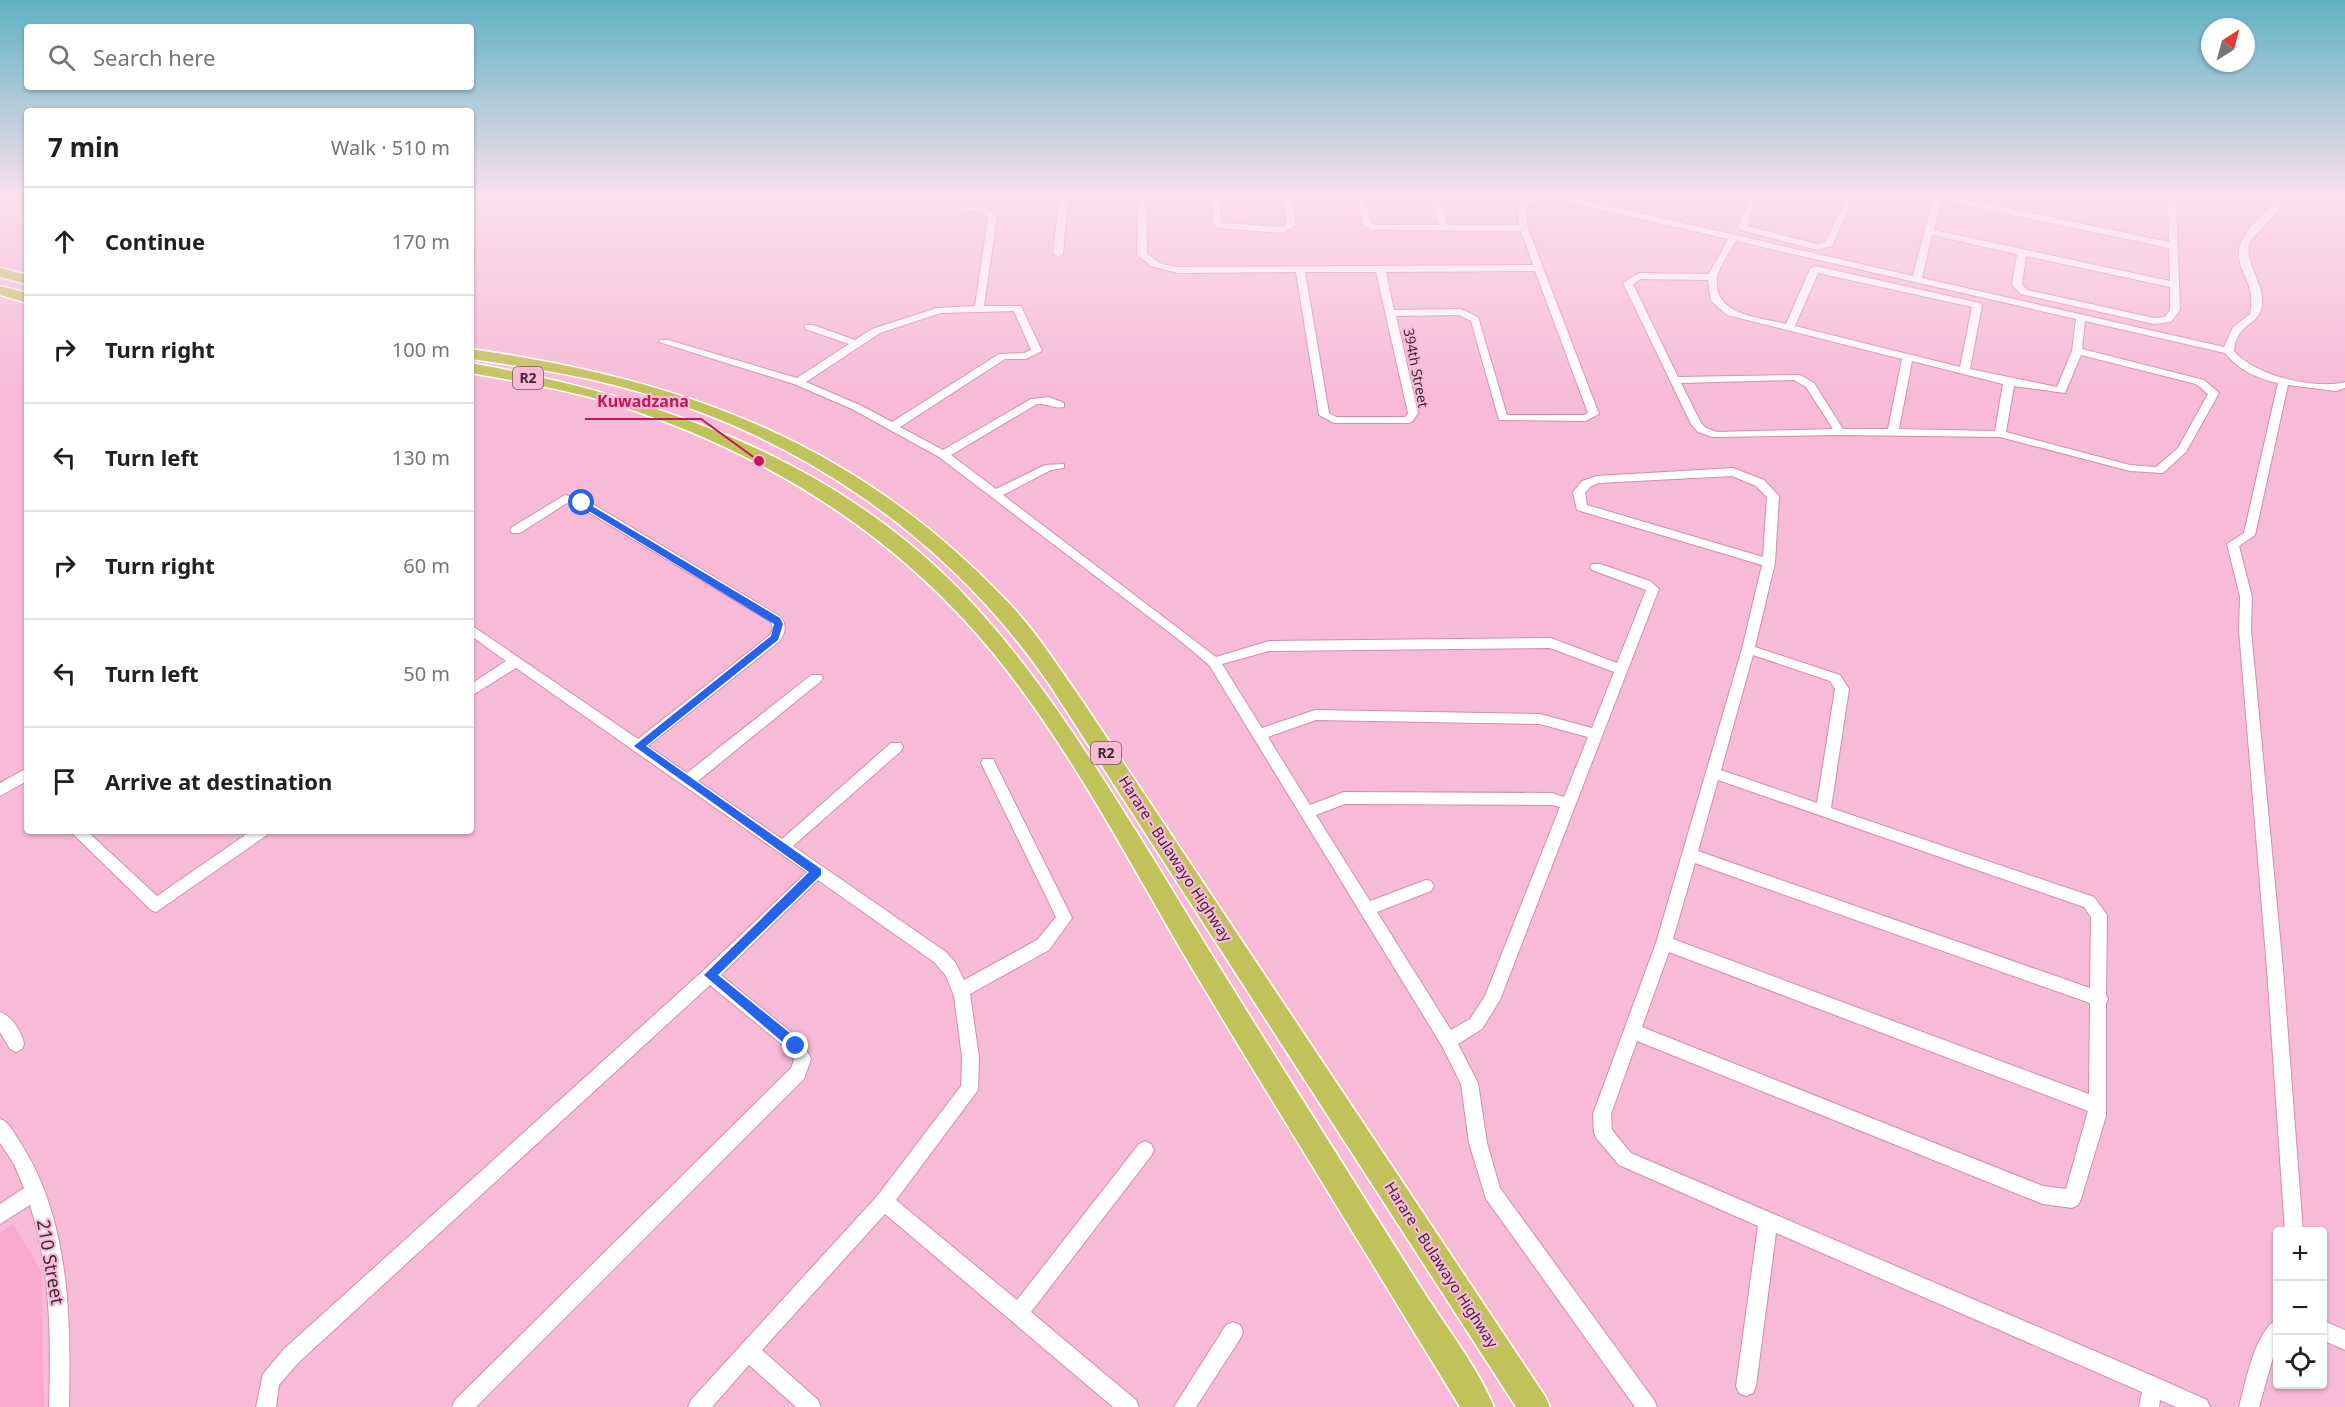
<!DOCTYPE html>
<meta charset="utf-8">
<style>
:root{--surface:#fff;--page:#f2f2f2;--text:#202124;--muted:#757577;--line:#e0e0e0}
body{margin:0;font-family:"Noto Sans",sans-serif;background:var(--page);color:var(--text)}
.controls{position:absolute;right:18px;bottom:18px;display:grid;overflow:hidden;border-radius:6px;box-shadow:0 2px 4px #0004}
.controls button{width:54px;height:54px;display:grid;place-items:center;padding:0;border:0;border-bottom:2px solid var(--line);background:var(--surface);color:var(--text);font:30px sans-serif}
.compass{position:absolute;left:2201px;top:18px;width:54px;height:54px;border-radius:50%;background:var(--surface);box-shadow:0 2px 4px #0004;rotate:36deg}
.stop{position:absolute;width:18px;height:18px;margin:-14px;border:4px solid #2563eb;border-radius:50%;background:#fff}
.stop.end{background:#2563eb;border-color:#fff;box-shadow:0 2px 6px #0008}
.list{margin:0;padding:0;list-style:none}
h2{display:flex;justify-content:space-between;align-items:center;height:78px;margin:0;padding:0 24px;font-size:26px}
h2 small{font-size:20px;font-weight:400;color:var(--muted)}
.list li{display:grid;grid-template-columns:39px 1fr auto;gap:18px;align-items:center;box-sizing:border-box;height:108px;padding:0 24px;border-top:2px solid var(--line)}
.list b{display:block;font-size:22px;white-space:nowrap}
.list em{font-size:20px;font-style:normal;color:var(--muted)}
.icon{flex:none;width:33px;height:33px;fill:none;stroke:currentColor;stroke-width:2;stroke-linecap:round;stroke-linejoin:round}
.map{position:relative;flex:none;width:2345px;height:1407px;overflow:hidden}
.search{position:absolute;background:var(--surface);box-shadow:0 2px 4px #0004;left:24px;top:24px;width:450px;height:66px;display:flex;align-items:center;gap:15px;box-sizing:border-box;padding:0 21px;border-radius:6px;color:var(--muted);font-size:22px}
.panel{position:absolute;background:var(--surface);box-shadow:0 2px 4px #0004;left:24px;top:108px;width:450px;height:726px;border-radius:6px}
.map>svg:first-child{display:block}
.built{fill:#f9a9cf}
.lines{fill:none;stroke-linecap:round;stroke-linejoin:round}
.minor-casing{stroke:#d38dae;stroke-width:2}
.trunk-casing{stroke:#fff;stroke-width:3}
.minor{fill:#fff;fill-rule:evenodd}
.trunk{fill:#c2c25a;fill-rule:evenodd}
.route{fill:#2563eb}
.labels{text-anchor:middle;stroke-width:4.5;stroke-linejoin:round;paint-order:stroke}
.far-street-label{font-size:14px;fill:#432634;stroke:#f7bbd7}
.shield{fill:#f7bbd7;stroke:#795365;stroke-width:1.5}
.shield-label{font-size:14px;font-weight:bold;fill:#432634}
.street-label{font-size:15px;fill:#432634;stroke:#f7bbd7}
.near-street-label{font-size:18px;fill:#432634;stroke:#f7bbd7}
.leader{fill:none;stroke:#c2185b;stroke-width:2}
.callout-dot{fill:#c2185b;stroke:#f7bbd7;stroke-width:2}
.callout-label{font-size:16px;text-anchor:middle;font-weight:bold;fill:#c2185b;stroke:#f7bbd7;stroke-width:4.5;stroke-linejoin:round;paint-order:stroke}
</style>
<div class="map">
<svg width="2345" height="1407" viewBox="0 0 2345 1407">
<rect width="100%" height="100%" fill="#f7bbd7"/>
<!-- built -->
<polygon class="built" points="13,1224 41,1271 44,1407 0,1407 0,1233"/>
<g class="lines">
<!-- minor casing -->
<g class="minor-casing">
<g id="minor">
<polygon points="1060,194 1068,194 1063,254 1058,257 1053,254"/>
<path d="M1138,194H1146L1147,254L1162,264L1178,267L1533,265L1521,231L1371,230L1363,224L1356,194H1364L1371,223L1376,225H1439L1430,194H1438L1448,225H1519L1518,203L1536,194H1557L1913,276L1934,194H1942L2169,242L2168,194H2176L2180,310L2171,322L2154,324L2021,294L2012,285L2017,254L1932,235L1922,278L2224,347L2233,327L2250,314C2254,296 2249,285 2242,269C2228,237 2264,214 2284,194H2293L2249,243C2245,266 2265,283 2262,306C2259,326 2236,323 2234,351C2255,376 2315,390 2345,382V388L2336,391L2288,385L2255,535L2239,546L2252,597L2251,630L2283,969L2303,1232H2285L2267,969L2239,630L2240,597L2227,544L2244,533L2278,383C2256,378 2240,371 2225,353L2085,321L2082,349L2204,380L2219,393L2186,452L2163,473L2130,471L2000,437L1840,435L1712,437L1698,432L1691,424L1623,283L1639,273L1709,274L1728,239L1545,197L1526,206L1528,228L1599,414L1586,421L1499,420L1471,321L1459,315L1396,316L1418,413L1412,422L1408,423H1334L1319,415L1296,272L1178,273L1151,266L1137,255ZM1941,200L2169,248L2170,281L1934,230ZM1736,241L2076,319L2072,351L2057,387L1970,369L1982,305L1980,303L1815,266L1810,269L1786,324C1760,317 1713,316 1717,278C1718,269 1731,249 1736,241ZM2026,256L2170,287V310L2165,317L2154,318L2027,290L2022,284ZM1535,271L1588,413L1584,415H1507L1478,317L1461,309L1394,310L1386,272ZM1305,272H1376L1408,413L1405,417H1336L1329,413ZM1818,273L1972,307L1960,367L1795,326ZM1641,279L1708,280L1711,301L1727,315L1902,359L1888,429H1843L1814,383L1800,375L1678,377L1633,284ZM2081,355L2196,384L2208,394L2178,448L2156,467L2130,465L2006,432L2014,386L2065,393ZM1912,361L2003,384L1995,431L1899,429ZM1794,380L1806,387L1833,429L1717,432L1706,428L1701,423L1681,383Z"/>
<polygon points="1211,194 1219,194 1221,222 1223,223 1281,227 1287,224 1283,194 1291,194 1296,225 1283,233 1218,228 1213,223"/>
<polygon points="1732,194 1758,194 1747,226 1817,244 1825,242 1841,209 1842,194 1850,194 1849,209 1832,246 1817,250 1741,230 1738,226 1748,200"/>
<path d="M964,205L987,208L997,217L984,306H1021L1042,351L1026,359H1005L900,427L943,450L1031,399L1049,397L1064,403V407C1055,409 1047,403 1037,404L951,455L996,489L1045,465L1064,464V468L1051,470L1003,495L1216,657L1269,641L1551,638L1617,663L1646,590L1592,570L1590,567L1592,564H1600L1650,581L1659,589L1500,1000L1482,1029L1458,1044L1478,1083L1487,1143L1500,1188L1654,1400L1657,1407H1635L1486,1199L1469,1143L1461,1084L1442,1046L1209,665L1178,639L939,457L852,409L794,384L659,342L660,340H668L797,378L849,344L805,329V325H813L855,340L872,329L937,308L975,306L988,218L982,212L961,210L960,208ZM1014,311L1031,350L1024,353L999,354L892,422L860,405L806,382L880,333L941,313ZM1550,648L1614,672L1592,728L1540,714L1315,710L1262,728L1222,664L1269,651ZM1316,720L1540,724L1588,737L1564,797L1552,793L1344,792L1310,805L1268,737ZM1345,804L1552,805L1560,807L1485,996L1470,1019L1451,1030L1377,912L1431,891L1434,886L1431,881L1426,880L1370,901L1316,815Z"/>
<path d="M1733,468L1764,480L1779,496L1775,563L1755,647L1840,675L1849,689L1831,808L2094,897L2107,915L2106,995L2108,999L2106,1003V1116L2081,1199L2078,1205L2072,1208L2043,1204L1637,1041L1611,1114L1612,1130L1631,1153L2160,1379L2207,1400L2210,1407H2176L2160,1400L2159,1407H2139L2142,1392L1776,1233L1756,1386L1753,1393L1746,1396L1739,1393L1736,1386L1758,1226L1619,1165L1597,1139L1594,1133L1593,1114L1656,943L1742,649L1762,565L1577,510L1573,492L1582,481L1597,476ZM1732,476L1756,486L1767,497L1763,557L1587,505L1585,493L1590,487L1598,483ZM1753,655L1830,681L1835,689L1817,803L1721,770ZM1718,780L2084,907L2091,917L2090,988L1698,851ZM1695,863L2090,1003L2089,1094L1673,939ZM1669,952L2088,1111L2066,1189L2043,1186L1642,1027Z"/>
<path d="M565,495L586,500L781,617C787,626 785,633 780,641L648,746L687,773L811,675H821L823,678L821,681L698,781L782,839L891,743H901L903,747L901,751L793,846L946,952L955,962L964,980L1037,940L1056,917L981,763L983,759H993L1072,918L1049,950L970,994L979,1057L978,1090L896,1200L1017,1300L1139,1144L1145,1141L1151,1144L1154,1150L1151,1156L1031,1312L1136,1400L1139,1407H1113L885,1214L762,1350L818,1400L821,1407H796L749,1365L712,1407H688L691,1400L878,1195L961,1086L962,1057L954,996L946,976L934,962L818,880L721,975L802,1041L811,1059L804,1079L476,1407H452L455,1400L791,1068L794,1060L790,1051L710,985L298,1363L279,1385L276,1407H256L263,1374L284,1349L704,970L807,872L516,668L471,696V684L506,661L471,636V625L638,739L770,635L773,629L771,622L578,506L567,503L520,533H512L510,530L512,527Z"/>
<polygon points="27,768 27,781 0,796 0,783"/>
<polygon points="70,831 87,831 157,896 251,831 269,831 267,835 156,912 151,910"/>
<path d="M0,1012C12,1016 22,1032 24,1044L22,1049L16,1052L10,1049L0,1032Z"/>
<path d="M0,1119C10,1122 14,1134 20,1142C70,1219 71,1318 69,1407H49C51,1339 51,1271 30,1205L0,1224V1204L24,1188L14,1164L0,1143Z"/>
<path d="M2278,1319V1348L2274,1354L2259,1407H2239C2245,1385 2255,1329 2278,1319Z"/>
<polygon points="2322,1320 2345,1330 2345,1350 2322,1340"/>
<polygon points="1233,1322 1240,1325 1243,1332 1240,1339 1196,1407 1174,1407 1226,1325"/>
</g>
</g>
<!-- trunk casing -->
<g class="trunk-casing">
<g id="trunk">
<polygon points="0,268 27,275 27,284 0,277"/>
<polygon points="0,286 27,293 27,303 0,295"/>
<path d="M471,349C683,380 852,440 1004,598C1034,628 1057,665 1081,699L1545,1396L1550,1407H1516L1049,684C946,534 790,429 614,385C567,373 519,366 471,359Z"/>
<path d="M471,363C651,396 825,454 957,587C1036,668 1095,765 1154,860C1194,926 1234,991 1275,1056C1324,1134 1373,1212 1422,1289C1446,1327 1477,1366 1494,1407H1460C1370,1260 1279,1113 1190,965C1128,860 1071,749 994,654C896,534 765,452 617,405C570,390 520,382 471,373Z"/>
</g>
</g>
<!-- minor -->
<use href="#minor" class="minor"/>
<!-- trunk -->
<use href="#trunk" class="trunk"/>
</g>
<!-- sky -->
<linearGradient id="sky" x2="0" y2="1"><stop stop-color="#5fb2c3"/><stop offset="0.5" stop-color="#fbe0ed"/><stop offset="1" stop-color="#fbe0ed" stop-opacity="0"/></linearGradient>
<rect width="2345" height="391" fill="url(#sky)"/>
<!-- route -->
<polygon class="route" points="582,500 780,618 783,624 778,640 646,746 821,869 821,875 718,975 801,1042 801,1050 792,1050 704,975 809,872 634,746 771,636 774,624 579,505"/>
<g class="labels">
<!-- far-street labels -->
<g class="far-street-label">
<text transform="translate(1416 368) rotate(79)" y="5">394th Street</text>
</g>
<!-- shield labels -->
<g class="shield">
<rect x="513" y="367" width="30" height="22" rx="4.5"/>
<rect x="1091" y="742" width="30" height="22" rx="4.5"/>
</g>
<g class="shield-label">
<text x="528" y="383">R2</text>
<text x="1106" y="758">R2</text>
</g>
<!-- street labels -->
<g class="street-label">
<text transform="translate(1175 859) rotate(57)" y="5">Harare - Bulawayo Highway</text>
<text transform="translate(1441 1265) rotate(57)" y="5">Harare - Bulawayo Highway</text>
</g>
<!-- near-street labels -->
<g class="near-street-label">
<text transform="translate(50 1262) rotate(80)" y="6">210 Street</text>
</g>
</g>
<!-- callouts -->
<path class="leader" d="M759 461L701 419H585"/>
<circle class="callout-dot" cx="759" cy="461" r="6"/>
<g class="callout-label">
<text x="643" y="407">Kuwadzana</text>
</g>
</svg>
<div class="controls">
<button>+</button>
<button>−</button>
<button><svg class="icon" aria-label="locate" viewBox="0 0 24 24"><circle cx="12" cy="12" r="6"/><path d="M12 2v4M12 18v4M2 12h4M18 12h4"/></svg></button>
</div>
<svg class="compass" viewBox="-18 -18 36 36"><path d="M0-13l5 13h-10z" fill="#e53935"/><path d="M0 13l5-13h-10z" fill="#757577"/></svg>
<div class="stop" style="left:582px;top:503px"></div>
<div class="stop end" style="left:796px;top:1046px"></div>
<div class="search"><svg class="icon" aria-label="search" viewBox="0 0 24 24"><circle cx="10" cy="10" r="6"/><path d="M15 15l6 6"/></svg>Search here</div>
<section class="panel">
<h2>7 min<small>Walk · 510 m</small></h2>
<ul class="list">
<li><svg class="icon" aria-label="ahead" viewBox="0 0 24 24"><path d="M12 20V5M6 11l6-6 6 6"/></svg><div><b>Continue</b></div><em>170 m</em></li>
<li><svg class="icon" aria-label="right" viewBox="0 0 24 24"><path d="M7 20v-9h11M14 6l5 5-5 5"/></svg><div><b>Turn right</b></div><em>100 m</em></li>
<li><svg class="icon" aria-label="left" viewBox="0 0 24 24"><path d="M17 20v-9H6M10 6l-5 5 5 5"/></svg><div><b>Turn left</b></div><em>130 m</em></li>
<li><svg class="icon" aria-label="right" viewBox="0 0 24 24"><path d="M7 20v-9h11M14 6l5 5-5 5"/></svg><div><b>Turn right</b></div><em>60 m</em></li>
<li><svg class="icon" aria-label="left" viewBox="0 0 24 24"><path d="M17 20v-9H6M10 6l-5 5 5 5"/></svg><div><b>Turn left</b></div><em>50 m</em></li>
<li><svg class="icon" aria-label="arrive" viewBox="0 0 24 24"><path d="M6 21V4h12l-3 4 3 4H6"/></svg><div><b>Arrive at destination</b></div></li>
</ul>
</section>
</div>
